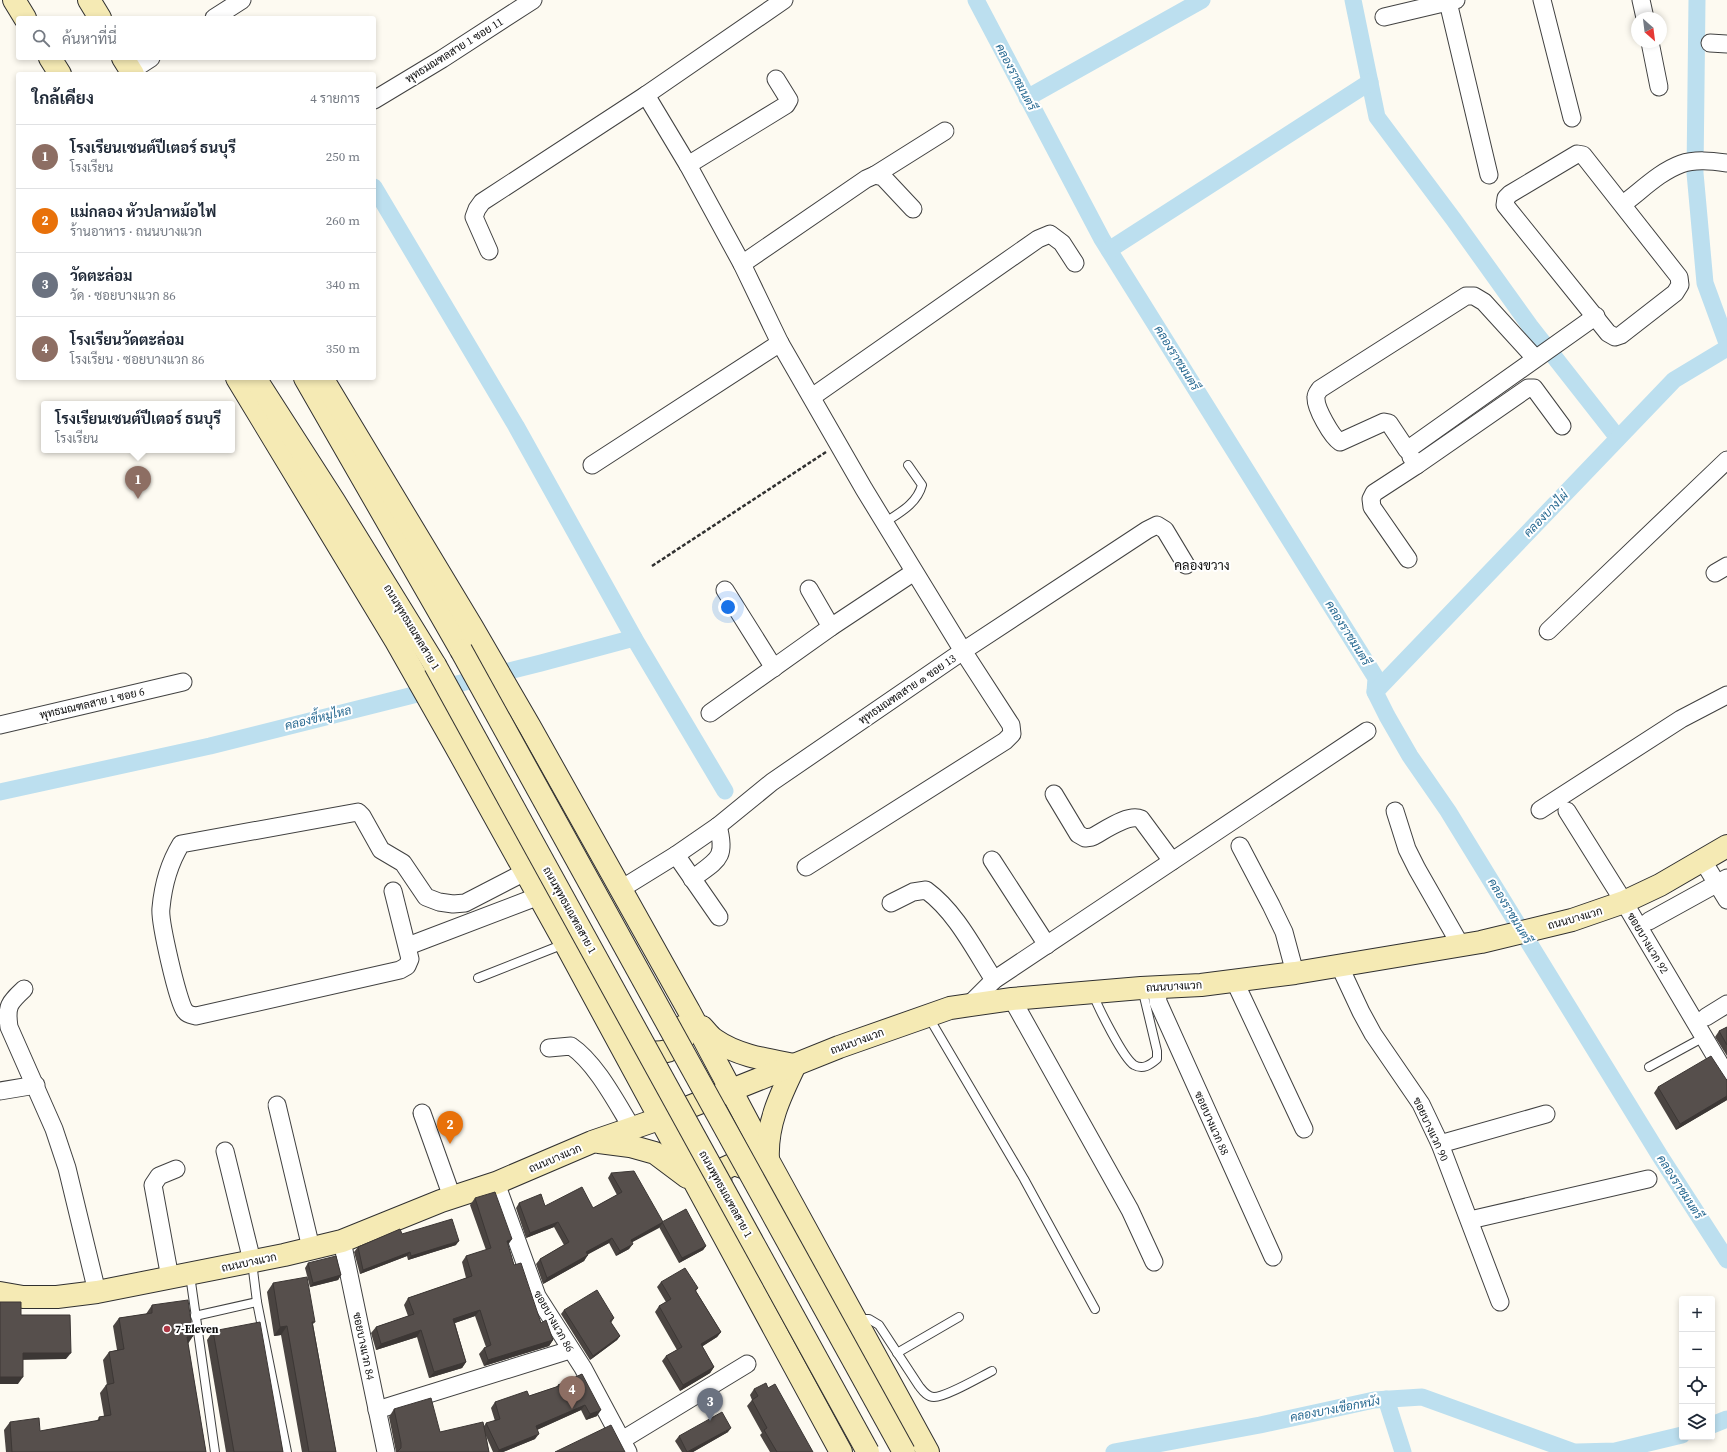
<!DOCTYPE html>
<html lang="th">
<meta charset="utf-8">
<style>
:root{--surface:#fff;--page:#f2f2f3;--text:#1f2937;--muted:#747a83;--line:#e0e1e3;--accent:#ad3744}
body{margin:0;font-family:"Source Serif 4",Sarabun,serif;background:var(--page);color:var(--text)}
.controls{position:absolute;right:12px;bottom:12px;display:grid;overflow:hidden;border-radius:4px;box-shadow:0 2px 6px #0003}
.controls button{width:36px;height:36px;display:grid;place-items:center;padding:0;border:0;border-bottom:1px solid var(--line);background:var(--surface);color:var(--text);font:20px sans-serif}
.compass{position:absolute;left:1631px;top:12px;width:36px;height:36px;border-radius:50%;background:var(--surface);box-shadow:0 2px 6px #0003;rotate:152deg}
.you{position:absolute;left:728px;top:607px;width:14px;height:14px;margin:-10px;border:3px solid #fff;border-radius:50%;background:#1a73e8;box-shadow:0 0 0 6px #1a73e833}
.badge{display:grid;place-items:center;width:26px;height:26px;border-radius:50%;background:var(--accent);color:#fff;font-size:13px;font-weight:700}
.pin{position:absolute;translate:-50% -33px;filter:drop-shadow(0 1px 2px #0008)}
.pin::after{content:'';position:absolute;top:21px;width:14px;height:12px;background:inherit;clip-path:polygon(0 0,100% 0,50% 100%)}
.popup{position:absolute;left:41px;top:401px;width:194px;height:52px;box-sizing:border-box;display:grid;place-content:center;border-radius:4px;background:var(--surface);filter:drop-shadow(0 1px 3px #0005);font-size:13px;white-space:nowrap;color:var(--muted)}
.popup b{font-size:15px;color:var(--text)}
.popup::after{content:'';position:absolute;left:50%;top:100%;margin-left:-8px;border:8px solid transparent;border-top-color:var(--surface)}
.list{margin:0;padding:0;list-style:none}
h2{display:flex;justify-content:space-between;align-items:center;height:52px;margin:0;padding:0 16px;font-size:17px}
h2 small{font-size:13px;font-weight:400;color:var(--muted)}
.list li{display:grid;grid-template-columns:26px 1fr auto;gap:12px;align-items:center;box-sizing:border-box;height:64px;padding:0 16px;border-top:1px solid var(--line)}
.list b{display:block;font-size:15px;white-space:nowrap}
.list p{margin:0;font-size:13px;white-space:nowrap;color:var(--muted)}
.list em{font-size:13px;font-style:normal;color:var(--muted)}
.icon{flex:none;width:22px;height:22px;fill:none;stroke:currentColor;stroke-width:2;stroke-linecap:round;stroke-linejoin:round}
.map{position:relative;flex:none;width:1727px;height:1452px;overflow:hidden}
.search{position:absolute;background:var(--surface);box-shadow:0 2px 6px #0003;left:16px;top:16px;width:360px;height:44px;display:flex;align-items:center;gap:10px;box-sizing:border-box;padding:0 14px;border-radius:4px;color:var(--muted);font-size:15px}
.panel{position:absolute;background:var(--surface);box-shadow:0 2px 6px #0003;left:16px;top:72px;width:360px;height:308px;border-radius:4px}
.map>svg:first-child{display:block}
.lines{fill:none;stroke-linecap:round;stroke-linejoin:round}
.canal{stroke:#bcdfef;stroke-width:17}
.service-casing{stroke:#414141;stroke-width:10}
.minor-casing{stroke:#414141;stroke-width:19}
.secondary-casing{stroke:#303030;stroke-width:24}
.path{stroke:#303030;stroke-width:2.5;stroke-dasharray:4 2;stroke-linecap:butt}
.service{stroke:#fff;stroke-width:8}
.minor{stroke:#fff;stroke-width:17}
.secondary{stroke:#f5eab4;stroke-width:22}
.secondary-bridge-casing{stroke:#303030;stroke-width:24;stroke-linecap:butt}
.secondary-bridge{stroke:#f5eab4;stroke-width:22}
.wall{fill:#4a4441}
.shaded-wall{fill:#3c3735}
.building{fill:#564f4c;stroke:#3c3735}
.poi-dot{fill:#ad3744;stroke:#fff;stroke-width:1.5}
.labels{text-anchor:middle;stroke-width:4;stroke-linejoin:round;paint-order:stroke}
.street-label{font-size:11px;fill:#0e0e0e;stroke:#fff}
.poi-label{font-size:11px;font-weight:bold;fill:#0e0e0e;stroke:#fff;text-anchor:start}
.water-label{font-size:12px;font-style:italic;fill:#276991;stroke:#fff}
.quarter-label{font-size:13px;fill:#0e0e0e;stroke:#fff}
</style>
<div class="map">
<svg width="1727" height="1452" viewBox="0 0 1727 1452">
<rect width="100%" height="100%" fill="#fdfaf1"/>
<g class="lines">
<!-- canal -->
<g class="canal">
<polyline points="976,0 1102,239 1376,678 1375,692 1387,716 1410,756 1448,811 1660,1156 1727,1260"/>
<polyline points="1353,0 1377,117 1454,220 1530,326 1618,438"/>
<polyline points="1697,0 1695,173 1705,283 1727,343"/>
<polyline points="1027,98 1202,0"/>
<polyline points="374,187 516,426 634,638 725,791"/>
<polyline points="1109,250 1370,82"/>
<polyline points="1375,692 1674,380 1727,348"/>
<polyline points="0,792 210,746 541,663 634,638"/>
<polyline points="1386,1399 1403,1452"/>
<polyline points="1712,1425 1727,1419"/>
<polyline points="1114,1452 1260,1425 1374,1400 1422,1397 1574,1452"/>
<polyline points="1577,1452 1615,1451 1682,1435"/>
</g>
<!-- service casing -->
<g class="service-casing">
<g id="service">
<path d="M884,523C899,513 917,504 922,485L908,465"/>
<polyline points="478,978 564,944"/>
<path d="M1093,994C1098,1007 1123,1058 1134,1065C1143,1070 1150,1065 1157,1059V1051L1142,988"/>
<polyline points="928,1016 1024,1179 1095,1309"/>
<polyline points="1649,1067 1704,1037"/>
<polyline points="252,1262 257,1302 287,1452"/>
<polyline points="190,1275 215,1452"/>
<polyline points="195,1316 257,1302"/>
<path d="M858,1319H869L879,1325L919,1386C923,1391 927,1397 934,1397C946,1397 980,1377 992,1371"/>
<polyline points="897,1353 959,1317"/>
</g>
</g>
<!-- minor casing -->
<g class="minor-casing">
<g id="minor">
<polyline points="1542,0 1572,118"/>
<polyline points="1641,0 1645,18"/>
<polyline points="1448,2 1489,175"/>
<polyline points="1384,17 1456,0"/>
<polyline points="214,18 242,0"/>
<polyline points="1650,42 1659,87"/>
<polyline points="1710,43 1727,44"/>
<polyline points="131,71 151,58"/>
<polyline points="646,95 688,165 742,264 780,343 864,489 963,651 1011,725 1012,734 1005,741 806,867"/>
<polyline points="374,100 442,59 533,0"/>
<polygon points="1577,154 1583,155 1679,277 1680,285 1675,293 1621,335 1615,337 1608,333 1505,205 1506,198 1510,194"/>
<polyline points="688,165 786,105 789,100 776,79"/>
<polyline points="875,175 945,131"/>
<path d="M1623,204C1641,191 1659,172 1681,164C1695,159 1712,161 1727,163"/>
<polyline points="489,251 474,217 477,209 482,202 646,95 784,0"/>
<polyline points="742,264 866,179 875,175 883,177 913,209"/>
<path d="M1535,358L1484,302L1474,296H1466L1320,389C1318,392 1316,394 1316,397C1315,408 1332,437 1340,442L1384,422L1389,423L1407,450L1596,316"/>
<polyline points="812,397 1038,239 1050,234 1062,243 1075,263"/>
<polyline points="592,465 780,343"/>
<polyline points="1417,465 1528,388 1534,388 1562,426"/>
<polyline points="1408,559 1372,507 1371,499 1374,493 1417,465 1411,457"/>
<polyline points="1715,573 1727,566"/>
<polyline points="809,589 831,627"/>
<polyline points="725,590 774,668"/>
<polyline points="1548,631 1727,460"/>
<polyline points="710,713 831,627 914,572"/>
<polyline points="0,725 183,682"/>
<path d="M1054,794L1078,834L1085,838L1092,837C1104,831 1128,813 1141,819L1172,861"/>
<polyline points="1540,810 1681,719 1727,695"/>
<polyline points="1395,811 1407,849 1417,869 1461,946"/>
<polyline points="1567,811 1624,902 1727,1076"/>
<polyline points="1240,846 1271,905 1284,932 1295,973"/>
<polyline points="676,855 719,917"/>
<polyline points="992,860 1047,945"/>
<polyline points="1703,861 1727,900"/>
<path d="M692,879C717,860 727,859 718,826"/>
<polyline points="621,889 676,855 718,826 772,782 963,651 1147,530 1157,525 1165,530 1186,565"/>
<path d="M393,891L410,959L407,966L400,970L196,1016C192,1015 188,1015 185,1011C178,1003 159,920 161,908C163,886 170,862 181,844L358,812L362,816L381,850L403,863L426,897L439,902L453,904L465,903L525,872"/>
<path d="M891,903L913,892L926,890C956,912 974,949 994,980"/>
<polyline points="1649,921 1727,878"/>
<polyline points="408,946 539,896"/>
<polyline points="1340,967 1361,1012 1373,1034 1421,1104 1440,1144 1500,1302"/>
<polyline points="1234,980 1304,1129"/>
<polyline points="1157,988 1158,1002 1273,1257"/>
<path d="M24,989C9,1003 6,1006 9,1027L54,1129L67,1168L97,1292"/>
<polyline points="1012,999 1130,1210 1154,1262"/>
<polyline points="970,1004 994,980 1367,731"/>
<polyline points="1706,1017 1727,1004"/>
<path d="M549,1048L571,1046C596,1063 616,1102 632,1128"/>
<polyline points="0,1091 36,1085"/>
<polyline points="277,1105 311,1248"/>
<polyline points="422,1113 452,1197"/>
<polyline points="1440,1144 1546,1114"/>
<polyline points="225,1151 252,1261"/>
<polyline points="496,1183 537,1296 583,1368 628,1452"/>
<polyline points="1470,1220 1648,1179"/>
<polyline points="342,1241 386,1452"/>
<polyline points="170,1278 153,1185 159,1176 176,1169"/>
<polyline points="377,1410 570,1350"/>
<polyline points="622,1440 747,1364"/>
</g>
</g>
<!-- secondary casing -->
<g class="secondary-casing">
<g id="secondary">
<polyline points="14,0 25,18"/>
<polyline points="89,0 100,18"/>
<polyline points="50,58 60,74"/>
<polyline points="123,58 133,74"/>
<polyline points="237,378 396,641 455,745 565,943 841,1452"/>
<polyline points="255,378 334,501 435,665"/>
<polyline points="305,378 461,650"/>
<polyline points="322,378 472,627 530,727 689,1011 768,1160 928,1452"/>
<path d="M702,1027C706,1031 710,1037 715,1040C738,1056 768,1060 795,1065"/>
<path d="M634,1045C641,1053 657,1054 667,1051C673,1050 678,1043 683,1039L682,1027"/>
<polyline points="599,1142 630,1146 655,1153 687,1177"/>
<path d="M768,1160C766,1125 780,1096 795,1065"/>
<polyline points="719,1197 721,1170 734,1164 759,1173 760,1175"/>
<polyline points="0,1293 23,1297 57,1297 97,1292 284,1255 342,1241 441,1201 496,1183 592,1142 659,1119 839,1047 950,1008 1012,999 1141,988 1201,985 1295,973 1481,942 1572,920 1624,902 1660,885 1727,846"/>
</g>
</g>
<!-- path -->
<polyline class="path" points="652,566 826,452"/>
<!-- service -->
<use href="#service" class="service"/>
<!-- minor -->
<use href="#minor" class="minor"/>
<!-- secondary -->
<use href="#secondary" class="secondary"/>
<!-- secondary-bridge casing -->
<g class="secondary-bridge-casing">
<g id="secondary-bridge">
<polyline points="461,650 904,1452"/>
<polyline points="435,665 868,1452"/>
</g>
</g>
<!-- secondary-bridge -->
<use href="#secondary-bridge" class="secondary-bridge"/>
</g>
<!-- wall -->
<g class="wall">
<polygon points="1727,1027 1727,1056 1715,1037 1719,1031"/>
<polygon points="1726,1079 1727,1080 1727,1100 1676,1130 1654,1093 1658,1087"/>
<polygon points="611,1173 662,1222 706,1246 703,1250 679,1263 659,1227 632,1242 629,1249 616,1256 609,1243 587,1255 584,1261 543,1284 536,1264 540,1259 564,1245 554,1227 526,1238 516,1208 519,1203 545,1206 593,1208 617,1195 608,1178"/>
<polygon points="475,1198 508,1245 514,1265 541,1323 553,1340 549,1346 484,1366 479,1354 484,1348 486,1347 475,1316 455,1323 466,1362 462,1368 429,1378 417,1337 376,1350 371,1333 376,1327 408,1316 404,1305 408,1298 466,1278 462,1262 466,1256 486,1250 470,1205"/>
<polygon points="402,1234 456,1245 408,1260 407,1256 360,1274 354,1252 358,1247"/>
<polygon points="308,1263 341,1275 338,1280 310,1287 305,1268"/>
<polygon points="661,1282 698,1288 696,1291 721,1332 717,1337 702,1346 714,1367 710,1373 680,1391 662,1361 666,1356 677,1350 655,1312 659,1306 666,1302 657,1287"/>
<polygon points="273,1283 315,1322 313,1324 336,1452 302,1452 281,1335 274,1336 267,1292"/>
<polygon points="152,1305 193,1336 188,1344 206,1452 6,1452 4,1430 10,1422 40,1431 97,1421 99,1417 104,1416 100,1393 106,1385 107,1385 103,1360 109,1352 117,1350 113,1326 119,1318 146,1314"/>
<polygon points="564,1310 614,1318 611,1323 620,1336 617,1340 590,1360 561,1314"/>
<polygon points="213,1331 283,1452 226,1452 207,1340"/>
<polygon points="582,1374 597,1416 586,1420 581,1410 537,1430 535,1439 503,1452 493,1452 486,1436 489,1452 396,1452 389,1417 394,1409 440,1432 484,1426 486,1423 495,1421 491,1408 495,1402 529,1396 556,1387 558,1385"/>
<polygon points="768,1388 813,1452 770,1452 760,1435 762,1433 747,1406 752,1400 750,1395 754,1389"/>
<polygon points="728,1432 693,1452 682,1452 675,1441 679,1436"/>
</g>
<!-- shaded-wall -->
<g class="shaded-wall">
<polygon points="1727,1096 1727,1100 1676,1130 1680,1124"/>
<polygon points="558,1222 554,1227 526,1238 530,1233"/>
<polygon points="663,1222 659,1228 627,1245 631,1240"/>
<polygon points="612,1238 609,1243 582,1257 586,1252"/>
<polygon points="512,1239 508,1245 507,1241"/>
<polygon points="459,1241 456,1245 408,1260 411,1256"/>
<polygon points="633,1244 629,1249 616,1256 620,1251"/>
<polygon points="706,1246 703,1250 679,1263 682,1258"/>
<polygon points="410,1252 407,1256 360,1274 363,1270"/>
<polygon points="588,1255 584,1261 543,1284 547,1278"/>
<polygon points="341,1275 338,1280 310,1287 313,1283"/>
<polygon points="480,1310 475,1316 449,1325 453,1319"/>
<polygon points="287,1326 281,1335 274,1336 280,1327"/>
<polygon points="421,1330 417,1337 376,1350 381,1344"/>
<polygon points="721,1332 717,1337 697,1350 701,1344"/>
<polygon points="193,1336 187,1344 187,1337"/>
<polygon points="620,1336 617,1340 590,1360 593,1356"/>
<polygon points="553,1340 549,1346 484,1366 488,1360"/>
<polygon points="23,1353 71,1353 66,1359 18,1360"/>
<polygon points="466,1362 462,1368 429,1378 434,1372"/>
<polygon points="714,1367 710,1373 680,1391 683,1385"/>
<polygon points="0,1377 23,1377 18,1384 0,1384"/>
<polygon points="585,1405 581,1410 532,1432 536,1426"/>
<polygon points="601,1410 597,1416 586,1420 590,1414"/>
<polygon points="731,1428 728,1432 693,1452 688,1452"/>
<polygon points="539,1434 535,1439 503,1452 497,1452 499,1450"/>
</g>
<!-- building -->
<g class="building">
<polygon points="1727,1027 1727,1045 1719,1031"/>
<polygon points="1711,1056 1726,1079 1727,1080 1727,1096 1680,1124 1658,1087"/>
<polygon points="634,1171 663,1222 631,1240 633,1244 620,1251 612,1238 586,1252 588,1255 547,1278 540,1259 569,1242 558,1222 530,1233 519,1203 541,1194 545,1206 582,1187 593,1208 622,1192 611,1173"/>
<polygon points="495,1192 512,1239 507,1241 514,1265 521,1263 541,1323 546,1320 553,1340 488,1360 484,1348 491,1345 480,1310 453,1319 466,1362 434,1372 421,1330 381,1344 376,1327 414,1314 408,1298 472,1276 466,1256 491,1248 475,1198"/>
<polygon points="686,1209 706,1246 682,1258 662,1222"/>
<polygon points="452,1219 459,1241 411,1256 410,1252 363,1270 358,1247 400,1229 402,1234"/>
<polygon points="336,1256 341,1275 313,1283 308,1263"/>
<polygon points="685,1268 698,1288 695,1290 721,1332 701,1344 714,1367 683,1385 666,1356 682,1347 659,1306 671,1299 661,1282"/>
<polygon points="307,1277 315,1322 312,1322 336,1452 309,1452 287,1326 280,1327 273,1283"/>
<polygon points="597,1290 614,1318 610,1321 620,1336 593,1356 564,1310"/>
<polygon points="188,1300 193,1336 187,1337 206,1452 12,1452 10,1422 39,1418 40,1431 100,1420 99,1417 111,1415 106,1385 114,1383 109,1352 124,1349 119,1318 152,1313 152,1305"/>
<polygon points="0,1302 21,1302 21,1315 70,1315 71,1353 23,1353 23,1377 0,1377"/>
<polygon points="260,1322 283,1452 234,1452 213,1331"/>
<polygon points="582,1374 601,1410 590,1414 585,1405 536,1426 539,1434 499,1450 486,1423 500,1419 495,1402 527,1391 529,1396 559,1386 558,1385"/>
<polygon points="766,1383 768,1388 775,1384 813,1452 777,1452 764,1430 767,1428 752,1400 758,1396 754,1389"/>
<polygon points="431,1398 440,1432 483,1422 489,1452 397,1452 401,1448 401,1443 394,1409"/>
<polygon points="722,1412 731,1428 687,1452 679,1436"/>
<polygon points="611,1425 625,1452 555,1452"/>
</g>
<!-- markers -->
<circle class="poi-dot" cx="167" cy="1329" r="4"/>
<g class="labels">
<!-- street labels -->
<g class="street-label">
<text transform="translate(454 50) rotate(-32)" y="4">พุทธมณฑลสาย 1 ซอย 11</text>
<text transform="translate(412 627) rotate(59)" y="4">ถนนพุทธมณฑลสาย 1</text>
<text transform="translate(907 689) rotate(-34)" y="4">พุทธมณฑลสาย ๑ ซอย 13</text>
<text transform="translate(92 703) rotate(-13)" y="4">พุทธมณฑลสาย 1 ซอย 6</text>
<text transform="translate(570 910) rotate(61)" y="4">ถนนพุทธมณฑลสาย 1</text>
<text transform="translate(1575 918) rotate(-16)" y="4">ถนนบางแวก</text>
<text transform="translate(1648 943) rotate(59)" y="4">ซอยบางแวก 92</text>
<text transform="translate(1174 986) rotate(-3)" y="4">ถนนบางแวก</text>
<text transform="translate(857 1041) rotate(-20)" y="4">ถนนบางแวก</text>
<text transform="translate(1212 1123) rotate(66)" y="4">ซอยบางแวก 88</text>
<text transform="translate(1431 1129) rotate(65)" y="4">ซอยบางแวก 90</text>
<text transform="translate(555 1158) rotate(-23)" y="4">ถนนบางแวก</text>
<text transform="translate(726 1194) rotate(61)" y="4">ถนนพุทธมณฑลสาย 1</text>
<text transform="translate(249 1262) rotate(-12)" y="4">ถนนบางแวก</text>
<text transform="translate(554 1321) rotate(60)" y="4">ซอยบางแวก 86</text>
<text transform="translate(364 1346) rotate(78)" y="4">ซอยบางแวก 84</text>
</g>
<!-- poi labels -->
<g class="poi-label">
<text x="175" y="1333">7-Eleven</text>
</g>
<!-- water labels -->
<g class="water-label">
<text transform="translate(1016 77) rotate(62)" y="4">คลองราชมนตรี</text>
<text transform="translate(1177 358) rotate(58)" y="4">คลองราชมนตรี</text>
<text transform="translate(1546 514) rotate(-46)" y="4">คลองบางไผ่</text>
<text transform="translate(1348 633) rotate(58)" y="4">คลองราชมนตรี</text>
<text transform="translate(318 718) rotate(-14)" y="4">คลองขี้หมูไหล</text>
<text transform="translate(1510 911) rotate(59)" y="4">คลองราชมนตรี</text>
<text transform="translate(1680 1187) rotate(57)" y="4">คลองราชมนตรี</text>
<text transform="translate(1335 1409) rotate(-11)" y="4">คลองบางเชือกหนัง</text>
</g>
<!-- quarter labels -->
<g class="quarter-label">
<text x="1202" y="570">คลองขวาง</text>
</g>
</g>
</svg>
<div class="controls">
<button>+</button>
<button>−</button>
<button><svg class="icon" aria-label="locate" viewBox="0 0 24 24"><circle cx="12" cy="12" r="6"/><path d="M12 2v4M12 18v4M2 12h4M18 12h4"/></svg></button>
<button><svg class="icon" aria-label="layers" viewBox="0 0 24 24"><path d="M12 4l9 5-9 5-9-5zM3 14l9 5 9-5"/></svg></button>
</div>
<svg class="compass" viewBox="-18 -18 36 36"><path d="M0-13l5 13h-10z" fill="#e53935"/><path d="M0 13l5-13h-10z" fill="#747a83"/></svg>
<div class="you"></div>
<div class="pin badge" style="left:138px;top:499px;background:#8d6e63">1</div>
<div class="popup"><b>โรงเรียนเซนต์ปีเตอร์ ธนบุรี</b>โรงเรียน</div>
<div class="pin badge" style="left:450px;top:1144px;background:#e8710a">2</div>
<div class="pin badge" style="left:710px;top:1421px;background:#6b7280">3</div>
<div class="pin badge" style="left:572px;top:1409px;background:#8d6e63">4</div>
<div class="search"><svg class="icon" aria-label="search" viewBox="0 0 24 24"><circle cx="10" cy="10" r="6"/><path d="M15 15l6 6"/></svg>ค้นหาที่นี่</div>
<section class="panel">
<h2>ใกล้เคียง<small>4 รายการ</small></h2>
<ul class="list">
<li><span class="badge" style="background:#8d6e63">1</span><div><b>โรงเรียนเซนต์ปีเตอร์ ธนบุรี</b><p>โรงเรียน</p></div><em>250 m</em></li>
<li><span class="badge" style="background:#e8710a">2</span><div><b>แม่กลอง หัวปลาหม้อไฟ</b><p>ร้านอาหาร · ถนนบางแวก</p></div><em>260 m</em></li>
<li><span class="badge" style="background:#6b7280">3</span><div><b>วัดตะล่อม</b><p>วัด · ซอยบางแวก 86</p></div><em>340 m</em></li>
<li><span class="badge" style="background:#8d6e63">4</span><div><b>โรงเรียนวัดตะล่อม</b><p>โรงเรียน · ซอยบางแวก 86</p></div><em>350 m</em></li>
</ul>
</section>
</div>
